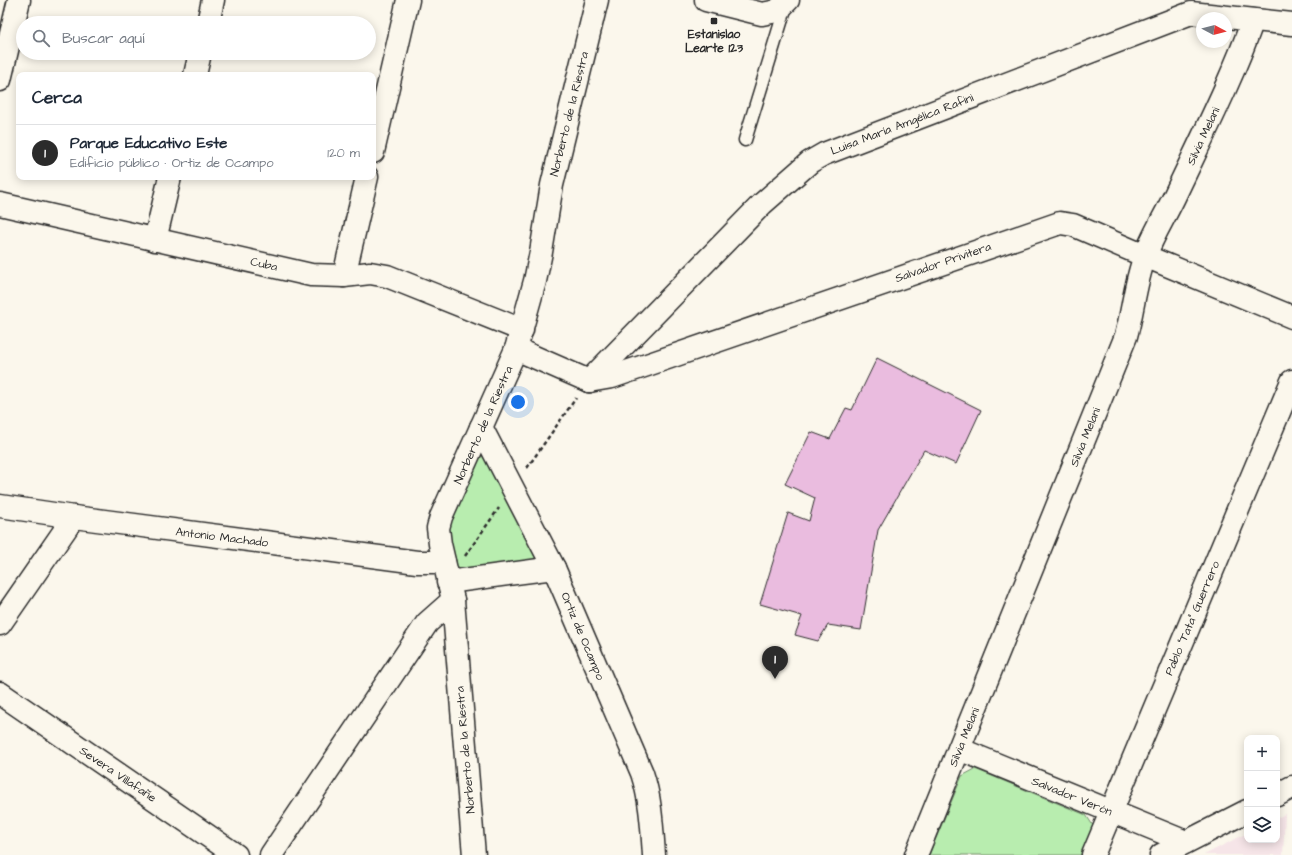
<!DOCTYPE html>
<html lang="es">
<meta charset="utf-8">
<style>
:root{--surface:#fff;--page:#f2f2f3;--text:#1f2937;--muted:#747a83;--line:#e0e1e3;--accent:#2b2b2b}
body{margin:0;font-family:"Architects Daughter",sans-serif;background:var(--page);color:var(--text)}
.controls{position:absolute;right:12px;bottom:12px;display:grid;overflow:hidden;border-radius:8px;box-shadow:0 2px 10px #0003}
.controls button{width:36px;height:36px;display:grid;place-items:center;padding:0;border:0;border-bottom:1px solid var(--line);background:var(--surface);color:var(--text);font:20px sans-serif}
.compass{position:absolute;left:1196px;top:12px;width:36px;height:36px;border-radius:50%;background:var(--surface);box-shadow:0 2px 10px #0003;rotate:97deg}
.you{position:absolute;left:518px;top:402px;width:14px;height:14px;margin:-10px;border:3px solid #fff;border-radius:50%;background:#1a73e8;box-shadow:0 0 0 6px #1a73e833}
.badge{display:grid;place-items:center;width:26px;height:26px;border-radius:50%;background:var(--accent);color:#fff;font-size:13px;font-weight:700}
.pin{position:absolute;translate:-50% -33px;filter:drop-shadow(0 1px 2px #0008)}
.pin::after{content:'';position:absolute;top:21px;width:14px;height:12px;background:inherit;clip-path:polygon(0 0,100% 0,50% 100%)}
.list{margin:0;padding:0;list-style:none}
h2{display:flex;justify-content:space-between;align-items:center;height:52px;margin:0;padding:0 16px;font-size:17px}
h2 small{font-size:13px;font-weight:400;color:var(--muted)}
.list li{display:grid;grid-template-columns:26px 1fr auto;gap:12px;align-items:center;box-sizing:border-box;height:56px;padding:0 16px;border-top:1px solid var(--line)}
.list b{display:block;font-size:15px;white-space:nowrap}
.list p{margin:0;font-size:13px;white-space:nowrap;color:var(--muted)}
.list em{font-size:13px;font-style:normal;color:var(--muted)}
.icon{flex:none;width:22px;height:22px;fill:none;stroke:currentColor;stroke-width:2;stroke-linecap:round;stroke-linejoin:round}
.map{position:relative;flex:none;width:1292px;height:855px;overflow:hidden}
.search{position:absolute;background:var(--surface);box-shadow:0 2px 10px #0003;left:16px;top:16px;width:360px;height:44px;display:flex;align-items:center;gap:10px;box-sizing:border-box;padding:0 14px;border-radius:22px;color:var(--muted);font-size:15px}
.panel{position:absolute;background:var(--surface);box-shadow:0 2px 10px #0003;left:16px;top:72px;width:360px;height:108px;border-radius:8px}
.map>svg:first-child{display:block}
.built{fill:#f6e5e8}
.green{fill:#b8edaf;stroke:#728c6d}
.building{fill:#eabcdf;stroke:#2b2b2b}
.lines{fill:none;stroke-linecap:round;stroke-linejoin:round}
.lane-casing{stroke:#2b2b2b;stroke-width:15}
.street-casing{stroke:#2b2b2b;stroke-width:25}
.secondary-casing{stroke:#2b2b2b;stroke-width:25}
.path{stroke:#2b2b2b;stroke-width:2.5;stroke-dasharray:4 3;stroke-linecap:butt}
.lane{stroke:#fbf7ec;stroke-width:12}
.street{stroke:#fbf7ec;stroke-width:22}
.secondary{stroke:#fbf7ec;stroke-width:22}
.poi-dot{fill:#2b2b2b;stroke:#fbf7ec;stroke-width:1.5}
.labels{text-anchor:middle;stroke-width:3.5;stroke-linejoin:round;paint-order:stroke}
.poi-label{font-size:12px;font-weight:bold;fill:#2b2b2b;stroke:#fbf7ec}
.street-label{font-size:12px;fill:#2b2b2b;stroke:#fbf7ec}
</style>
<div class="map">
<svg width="1292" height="855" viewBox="0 0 1292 855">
<rect width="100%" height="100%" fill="#fbf7ec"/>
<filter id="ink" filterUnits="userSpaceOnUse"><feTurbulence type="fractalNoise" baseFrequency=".025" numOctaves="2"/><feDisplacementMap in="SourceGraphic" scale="8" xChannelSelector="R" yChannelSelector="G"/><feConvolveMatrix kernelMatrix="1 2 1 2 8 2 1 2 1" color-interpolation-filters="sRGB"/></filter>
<g filter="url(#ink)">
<!-- built -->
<polygon class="built" points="1285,814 1283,855 1204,855 1247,833 1247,840 1277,840 1277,818"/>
<!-- green -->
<g class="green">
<polygon points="483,440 545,563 456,569 448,528"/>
<polygon points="975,769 1086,815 1094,827 1083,855 929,855 962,776"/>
</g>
<!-- building -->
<polygon class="building" points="877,358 981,410 956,464 924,450 878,530 861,630 828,625 818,641 795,635 802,616 760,604 788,513 809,521 815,498 785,484 811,432 830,439 846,408 852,410"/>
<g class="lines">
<!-- lane casing -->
<g class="lane-casing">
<polyline id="lane" points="745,140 786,6"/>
</g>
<!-- street casing -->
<g class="street-casing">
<g id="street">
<polyline points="208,23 213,0"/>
<polyline points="195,75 200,53"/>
<polyline points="0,80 19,0"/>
<polyline points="373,152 408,0"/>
<polyline points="0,204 311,275 344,276 370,273 387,276 522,330"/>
<polyline points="155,240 170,177"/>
<polyline points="344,276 367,177"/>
<polyline points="516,349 589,381"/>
<polyline points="589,381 762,204 810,162 824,154 1191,13 1292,24"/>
<polyline points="589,381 612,377 1060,223 1073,225 1145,256 1292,317"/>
<path d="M481,427L554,568L642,773C651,800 652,827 654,855"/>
<polyline points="0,506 74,517 417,562 444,562"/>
<polyline points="448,582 554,568"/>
<polyline points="0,624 74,517"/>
<polyline points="0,693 236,855"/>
<polyline points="959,749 1186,842"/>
<polyline points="1277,795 1292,787"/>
<polyline points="271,855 427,623 453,600"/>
<polyline points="474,855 453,600 440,544 438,528 441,517 516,349 535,281 541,252 552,185 597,0"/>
<path d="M916,855L1126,336C1133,310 1135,284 1144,259C1152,236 1166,215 1176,193C1203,136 1232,79 1253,20"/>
<polyline points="1093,855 1292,381"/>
<polyline points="1161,855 1247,811"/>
</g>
</g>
<!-- secondary casing -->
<g class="secondary-casing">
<polyline id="secondary" points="706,0 762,14 777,11 788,0"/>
</g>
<!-- path -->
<g class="path">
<polyline points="527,468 576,398"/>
<polyline points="465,556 499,508"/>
</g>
<!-- lane -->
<use href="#lane" class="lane"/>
<!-- street -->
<use href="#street" class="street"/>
<!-- secondary -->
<use href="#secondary" class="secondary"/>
</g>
</g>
<!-- markers -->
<rect class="poi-dot" x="710" y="17" width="8" height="8" rx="2"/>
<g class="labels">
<!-- poi labels -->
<g class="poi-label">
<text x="714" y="38">Estanislao<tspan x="714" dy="14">Learte 123</tspan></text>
</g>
<!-- street labels -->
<g class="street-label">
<text transform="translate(569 114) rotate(-76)" y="4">Norberto de la Riestra</text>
<text transform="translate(902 124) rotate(-21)" y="4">Luisa María Amgélica Rafini</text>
<text transform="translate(1203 136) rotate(-65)" y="4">Silvia Melani</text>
<text transform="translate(943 262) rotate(-19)" y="4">Salvador Privitera</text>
<text transform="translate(264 264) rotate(13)" y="4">Cuba</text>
<text transform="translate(483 425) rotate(-66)" y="4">Norberto de la Riestra</text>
<text transform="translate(1085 437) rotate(-68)" y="4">Silvia Melani</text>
<text transform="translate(222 537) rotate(7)" y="4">Antonio Machado</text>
<text transform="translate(1192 618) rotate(-67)" y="4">Pablo "Tata" Guerrero</text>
<text transform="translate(583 636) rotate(67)" y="4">Ortiz de Ocampo</text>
<text transform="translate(964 737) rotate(-68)" y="4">Silvia Melani</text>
<text transform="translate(465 750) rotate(-95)" y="4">Norberto de la Riestra</text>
<text transform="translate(118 774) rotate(34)" y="4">Severa Villafañe</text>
<text transform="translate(1072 796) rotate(22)" y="4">Salvador Verón</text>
</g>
</g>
</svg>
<div class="controls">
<button>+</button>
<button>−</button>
<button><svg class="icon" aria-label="layers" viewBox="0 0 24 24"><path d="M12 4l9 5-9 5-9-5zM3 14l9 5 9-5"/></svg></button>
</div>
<svg class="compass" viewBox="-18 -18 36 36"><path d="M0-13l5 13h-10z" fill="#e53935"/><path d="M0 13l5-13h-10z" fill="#747a83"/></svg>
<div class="you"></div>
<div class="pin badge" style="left:775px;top:679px">1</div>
<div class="search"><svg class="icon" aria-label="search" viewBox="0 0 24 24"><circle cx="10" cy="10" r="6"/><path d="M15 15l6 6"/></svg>Buscar aquí</div>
<section class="panel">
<h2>Cerca<small></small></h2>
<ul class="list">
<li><span class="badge">1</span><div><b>Parque Educativo Este</b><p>Edificio público · Ortiz de Ocampo</p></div><em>120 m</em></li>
</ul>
</section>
</div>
